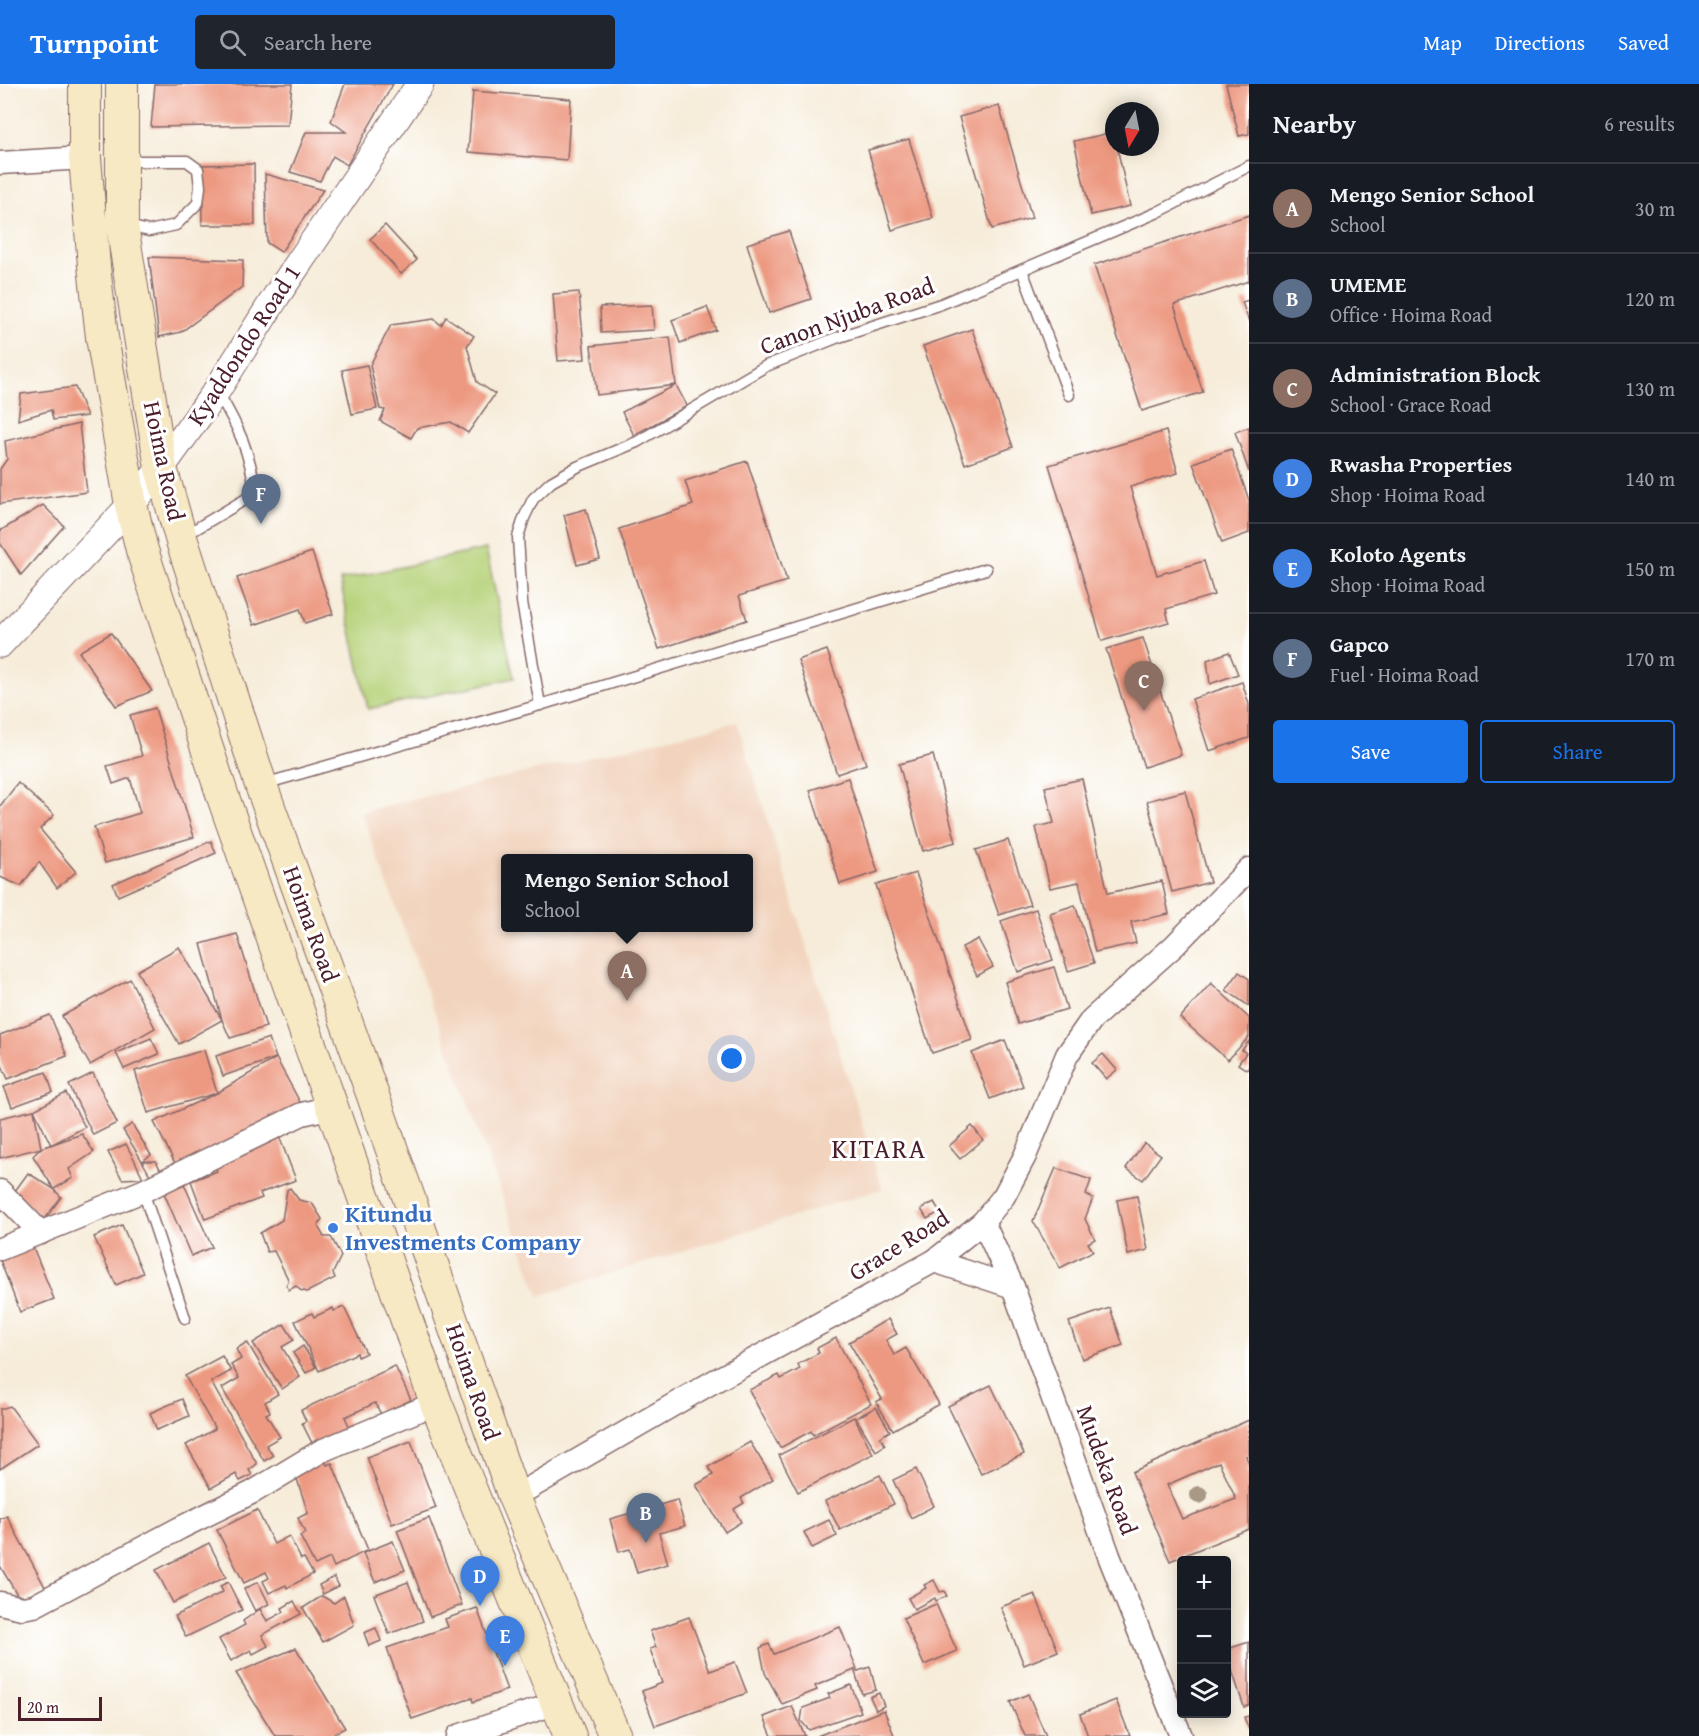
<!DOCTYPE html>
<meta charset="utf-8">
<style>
:root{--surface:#171b24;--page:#20242c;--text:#f1f3f6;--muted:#9ea1a6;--line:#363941;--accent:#1a73e8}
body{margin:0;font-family:"Gentium Book Plus",serif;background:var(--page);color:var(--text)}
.controls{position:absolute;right:18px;bottom:18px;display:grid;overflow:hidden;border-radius:6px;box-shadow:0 3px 15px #0003}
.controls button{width:54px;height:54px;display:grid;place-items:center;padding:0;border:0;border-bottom:2px solid var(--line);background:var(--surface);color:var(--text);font:30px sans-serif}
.compass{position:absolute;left:1105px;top:18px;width:54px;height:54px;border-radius:50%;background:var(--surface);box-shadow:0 3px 15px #0003;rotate:190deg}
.scale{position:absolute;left:18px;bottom:15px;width:84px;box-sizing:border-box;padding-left:6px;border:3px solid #4a1f2b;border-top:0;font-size:16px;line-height:21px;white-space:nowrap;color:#4a1f2b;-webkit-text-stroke:4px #fff;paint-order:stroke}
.you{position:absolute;left:732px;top:975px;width:21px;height:21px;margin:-15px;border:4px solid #fff;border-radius:50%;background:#1a73e8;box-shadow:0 0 0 9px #1a73e833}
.badge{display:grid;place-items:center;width:39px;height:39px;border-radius:50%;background:var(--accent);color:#fff;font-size:20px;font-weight:700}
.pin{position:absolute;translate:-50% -50px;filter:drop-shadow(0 2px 3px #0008)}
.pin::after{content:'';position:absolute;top:32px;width:21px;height:18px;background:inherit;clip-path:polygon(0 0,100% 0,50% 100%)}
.popup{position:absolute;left:501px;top:770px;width:252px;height:78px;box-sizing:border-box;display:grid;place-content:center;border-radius:6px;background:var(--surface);filter:drop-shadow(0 2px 4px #0005);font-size:20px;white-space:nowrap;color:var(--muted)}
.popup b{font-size:22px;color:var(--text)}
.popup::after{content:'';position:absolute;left:50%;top:100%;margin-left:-12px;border:12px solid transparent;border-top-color:var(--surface)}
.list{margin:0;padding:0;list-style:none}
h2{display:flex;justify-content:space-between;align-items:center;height:78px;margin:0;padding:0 24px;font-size:26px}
h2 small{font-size:20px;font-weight:400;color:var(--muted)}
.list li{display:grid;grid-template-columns:39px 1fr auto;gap:18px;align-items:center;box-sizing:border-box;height:90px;padding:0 24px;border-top:2px solid var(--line)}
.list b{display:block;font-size:22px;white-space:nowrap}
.list p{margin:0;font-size:20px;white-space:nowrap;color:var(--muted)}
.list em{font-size:20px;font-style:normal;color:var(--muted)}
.actions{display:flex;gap:12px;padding:18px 24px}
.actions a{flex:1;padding:14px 0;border:2px solid var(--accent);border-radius:6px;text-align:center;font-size:21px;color:var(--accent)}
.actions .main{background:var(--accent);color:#fff}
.icon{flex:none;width:33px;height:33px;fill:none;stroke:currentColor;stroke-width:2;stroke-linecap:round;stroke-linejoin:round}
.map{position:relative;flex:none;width:1249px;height:1652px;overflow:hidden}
header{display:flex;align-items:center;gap:36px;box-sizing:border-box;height:84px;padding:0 30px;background:var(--accent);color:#fff}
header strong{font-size:28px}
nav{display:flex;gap:33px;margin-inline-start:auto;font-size:21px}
.search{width:420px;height:54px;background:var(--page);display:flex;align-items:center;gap:15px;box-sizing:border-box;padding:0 21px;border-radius:6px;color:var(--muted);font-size:22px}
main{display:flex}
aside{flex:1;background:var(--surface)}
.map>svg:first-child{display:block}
.built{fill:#f2d4be;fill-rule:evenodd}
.green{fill:#b5d178;stroke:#807852;stroke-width:1.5}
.building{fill:#ed9981;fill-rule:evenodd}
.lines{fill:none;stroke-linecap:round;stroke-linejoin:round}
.service-casing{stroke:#866768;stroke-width:13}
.minor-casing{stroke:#866768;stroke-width:25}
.tertiary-casing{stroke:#866768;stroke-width:29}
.secondary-casing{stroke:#866768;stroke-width:34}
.service{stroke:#fff;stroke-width:10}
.minor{stroke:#fff;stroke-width:22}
.tertiary{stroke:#fff;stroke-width:27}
.secondary{stroke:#f7e9c3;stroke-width:32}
.tree{fill:#a99886}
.shop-dot{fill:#3f7fe0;stroke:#fff;stroke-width:2}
.labels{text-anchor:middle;stroke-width:6;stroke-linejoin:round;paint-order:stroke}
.street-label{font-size:24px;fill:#4a1f2b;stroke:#fff}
.shop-label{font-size:24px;font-weight:bold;fill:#366cbe;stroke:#fff;text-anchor:start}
.quarter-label{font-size:27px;letter-spacing:1.5px;fill:#4a1f2b;stroke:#fff}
</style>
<header>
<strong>Turnpoint</strong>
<div class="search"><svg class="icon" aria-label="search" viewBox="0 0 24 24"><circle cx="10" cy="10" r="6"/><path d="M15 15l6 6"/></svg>Search here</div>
<nav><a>Map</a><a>Directions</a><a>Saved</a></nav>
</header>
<main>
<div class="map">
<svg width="1249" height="1652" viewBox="0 0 1249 1652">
<rect width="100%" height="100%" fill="#fff"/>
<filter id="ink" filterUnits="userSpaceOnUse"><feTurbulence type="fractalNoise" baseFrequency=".0167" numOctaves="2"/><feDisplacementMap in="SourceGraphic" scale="12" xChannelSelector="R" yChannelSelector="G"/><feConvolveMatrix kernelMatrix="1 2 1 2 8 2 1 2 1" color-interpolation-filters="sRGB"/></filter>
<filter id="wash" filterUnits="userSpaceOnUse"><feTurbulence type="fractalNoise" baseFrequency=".008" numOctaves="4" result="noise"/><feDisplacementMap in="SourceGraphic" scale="24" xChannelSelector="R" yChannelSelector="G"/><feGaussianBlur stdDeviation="1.35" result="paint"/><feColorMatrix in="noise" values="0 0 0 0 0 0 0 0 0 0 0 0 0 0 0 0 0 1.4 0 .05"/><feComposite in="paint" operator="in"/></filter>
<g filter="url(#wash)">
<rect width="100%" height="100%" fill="#f6ecd9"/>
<!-- built -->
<path class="built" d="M737,638L882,1105L539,1212L361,728ZM506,774H748V844H506Z"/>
<!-- green -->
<polygon class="green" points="486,465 514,594 368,625 340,496"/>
<g id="blocks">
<!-- building -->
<g class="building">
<polygon points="155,0 292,0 288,41 151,43"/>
<polygon points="345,0 393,0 347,81 333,72 320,97 290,88 306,48 346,48 331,37"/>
<polygon points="1226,0 1249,0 1249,50 1239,52"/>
<polygon points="473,7 571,15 567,76 468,68"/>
<polygon points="999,22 1032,134 992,145 959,33"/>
<polygon points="1114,48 1114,63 1117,63 1130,122 1091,131 1074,57"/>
<polygon points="909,55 933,134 892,146 868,66"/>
<polygon points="254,80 255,141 202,141 201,81"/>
<polygon points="265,90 323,106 281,168 267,159"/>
<polygon points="1249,131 1249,197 1174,221 1203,308 1142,327 1094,181"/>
<polygon points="385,141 417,176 401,190 370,155"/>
<polygon points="789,147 811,215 769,229 747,160"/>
<polygon points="149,173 243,176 242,203 181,248 159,253"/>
<polygon points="579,208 585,275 558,277 553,210"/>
<polygon points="1249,216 1249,238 1242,218"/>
<polygon points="652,221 654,246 601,249 600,223"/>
<polygon points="707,223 716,246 680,259 672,236"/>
<polygon points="446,233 474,252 467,262 477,298 495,310 468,349 451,338 417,344 411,354 380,337 385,326 380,325 370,281 391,241 434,235 441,241"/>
<polygon points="972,245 1013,363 965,380 923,262"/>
<polygon points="670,253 676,301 597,311 591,262"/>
<polygon points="367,281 377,325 352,330 342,286"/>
<polygon points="676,301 687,322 634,351 622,328"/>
<polygon points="75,303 87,332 53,336 51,326 18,336 21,310"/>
<polygon points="79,340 87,408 0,420 0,385 7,375 5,357"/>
<polygon points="1249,343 1249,388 1235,348"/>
<polygon points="1166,347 1178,389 1130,403 1157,491 1204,477 1214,511 1166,525 1169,538 1102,557 1049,381"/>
<polygon points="1231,365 1249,416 1249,449 1222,459 1193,379"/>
<polygon points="747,377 787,497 739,512 747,536 659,565 619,445 693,421 685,397"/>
<polygon points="43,421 64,442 21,491 0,459 0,447"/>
<polygon points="586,425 600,475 577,481 564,431"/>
<polygon points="312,468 333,530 305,539 300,525 254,541 237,494"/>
<polygon points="111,549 152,607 116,622 79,568"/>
<polygon points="1143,554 1181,671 1144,683 1106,565"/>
<polygon points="827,566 866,680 837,690 798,576"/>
<polygon points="1229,568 1238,590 1210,600 1207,576"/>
<polygon points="1242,598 1249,620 1249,654 1209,667 1192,615"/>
<polygon points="155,624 194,753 105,779 94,743 140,729 130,694 113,700 107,682 142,672 130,631"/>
<polygon points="933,671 956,758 923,767 899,680"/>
<polygon points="848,694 878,788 840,800 810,706"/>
<polygon points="1082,695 1108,809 1162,797 1169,830 1131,838 1136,859 1095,868 1079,798 1050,804 1036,743 1054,739 1045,703"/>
<polygon points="18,699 54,731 40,745 76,788 57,804 39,778 21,802 0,793 0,722"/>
<polygon points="1185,707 1210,798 1172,808 1147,717"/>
<polygon points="1008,756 1030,821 999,831 976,766"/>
<polygon points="211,757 216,769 118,812 113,800"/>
<polygon points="916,789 972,956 932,969 876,801"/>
<polygon points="1075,821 1094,879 1068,887 1050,829"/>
<polygon points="1036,825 1053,876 1018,888 1001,837"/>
<polygon points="237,850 266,943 230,954 222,936 201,860"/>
<polygon points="978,855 993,883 977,892 962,863"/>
<polygon points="179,863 222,936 179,960 137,887"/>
<polygon points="1054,883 1067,925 1018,940 1005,898"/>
<polygon points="1239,888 1249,895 1249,922 1226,906"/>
<polygon points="130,895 155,944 90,981 62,932"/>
<polygon points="1211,899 1249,934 1249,953 1228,976 1180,934"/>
<polygon points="50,931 67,972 8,995 0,977 0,951"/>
<polygon points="151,954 159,970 124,985 116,969"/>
<polygon points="269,954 276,974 223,992 216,972"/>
<polygon points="1005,956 1023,1002 990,1015 972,969"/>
<polygon points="1249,957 1249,983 1247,986 1238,980 1246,969 1242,966"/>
<polygon points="204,966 217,1009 148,1029 135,987"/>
<polygon points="1103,970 1117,986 1106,995 1092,979"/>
<polygon points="276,974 301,1020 177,1083 154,1038 217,1009"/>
<polygon points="46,988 53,1008 12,1023 4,1003"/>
<polygon points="93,989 117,1039 93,1051 69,1001"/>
<polygon points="66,1009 85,1043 51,1061 34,1026"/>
<polygon points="34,1026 41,1064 0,1074 0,1034"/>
<polygon points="132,1040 151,1071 142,1077 123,1046"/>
<polygon points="972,1042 983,1056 960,1075 949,1062"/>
<polygon points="82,1050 94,1068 69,1085 73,1094 54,1105 33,1072 41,1064"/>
<polygon points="279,1052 296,1096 260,1109 262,1114 205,1135 191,1097 217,1087 215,1082"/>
<polygon points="1144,1059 1161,1071 1143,1096 1126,1084"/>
<polygon points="126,1060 134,1075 143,1094 122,1095 108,1068"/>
<polygon points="142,1077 156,1077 161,1087 151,1093"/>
<polygon points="1056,1084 1091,1096 1086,1111 1093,1114 1085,1135 1095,1155 1088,1159 1093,1167 1060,1184 1033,1137"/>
<polygon points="28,1089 54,1105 61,1113 45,1135 12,1111"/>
<polygon points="184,1100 212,1163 191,1172 164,1109"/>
<polygon points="290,1104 299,1116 312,1119 322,1135 318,1142 324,1153 331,1153 341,1172 333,1189 335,1194 307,1208 300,1206 296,1202 289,1206 286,1201 289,1197 274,1167 267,1168 260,1149 282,1136 287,1106"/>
<polygon points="1137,1112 1148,1166 1128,1171 1117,1116"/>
<polygon points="934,1118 940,1128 927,1135 921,1125"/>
<polygon points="122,1141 143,1189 116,1201 94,1153"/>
<polygon points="33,1163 54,1215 20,1228 0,1176"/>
<polygon points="344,1223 366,1269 358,1273 357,1269 319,1287 295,1237 312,1229 314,1233 333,1224 334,1227"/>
<polygon points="1110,1224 1123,1261 1082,1275 1069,1238"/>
<polygon points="888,1235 897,1250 886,1256 894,1271 906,1264 939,1320 893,1346 876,1318 882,1315 849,1258"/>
<polygon points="284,1240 294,1256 282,1263 300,1293 282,1305 253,1259"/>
<polygon points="836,1254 871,1320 813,1351 811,1347 780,1364 749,1306 779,1291 781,1295 800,1285 798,1280 819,1269 817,1264"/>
<polygon points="247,1258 278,1310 265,1318 270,1328 266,1330 280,1353 266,1361 273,1372 264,1377 222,1304 239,1294 231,1281 241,1275 236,1265"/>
<polygon points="303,1262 316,1283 306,1289 293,1269"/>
<polygon points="222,1272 231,1287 211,1298 257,1380 249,1386 252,1391 240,1397 236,1390 211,1404 186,1361 215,1345 185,1292"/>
<polygon points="395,1282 411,1316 381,1330 375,1319 345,1333 351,1346 314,1363 302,1339 306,1337 301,1326"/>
<polygon points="991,1301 1024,1370 981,1390 948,1322"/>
<polygon points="182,1315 189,1332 157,1346 150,1329"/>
<polygon points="10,1322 38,1360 0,1385 0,1325"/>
<polygon points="876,1323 890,1347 880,1353 885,1361 876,1367 856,1334"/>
<polygon points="854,1333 873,1370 798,1408 779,1371"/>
<path d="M1249,1336V1371L1246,1372L1249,1380V1445L1170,1477L1132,1388ZM1219,1378L1236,1415L1182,1435L1167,1401Z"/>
<polygon points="411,1357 436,1424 392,1440 367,1373"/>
<polygon points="750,1358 773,1395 741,1414 744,1419 734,1425 741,1438 725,1448 696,1401 713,1391 708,1383"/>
<polygon points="324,1375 327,1381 332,1379 368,1466 334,1483 330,1474 315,1481 300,1452 305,1449 298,1434 308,1429 295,1389"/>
<polygon points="916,1385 934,1422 911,1434 893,1396"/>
<polygon points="880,1391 894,1420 840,1446 825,1417"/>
<polygon points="677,1416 685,1442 659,1449 668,1480 637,1489 630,1465 619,1468 610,1435"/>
<polygon points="257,1426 274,1460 289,1452 301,1475 304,1474 313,1490 287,1504 286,1501 269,1509 263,1497 269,1494 266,1488 244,1499 217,1446"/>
<polygon points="7,1432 46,1505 21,1517 0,1482 0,1435"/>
<polygon points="429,1434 462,1521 430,1533 397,1446"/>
<polygon points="829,1436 837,1452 812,1464 804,1448"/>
<polygon points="393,1457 405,1486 375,1498 363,1469"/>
<polygon points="209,1459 226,1493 173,1519 156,1486"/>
<polygon points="334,1493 339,1502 323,1510 319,1501"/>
<polygon points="934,1496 940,1508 944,1507 947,1512 936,1517 935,1514 914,1525 908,1514 926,1504 924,1501"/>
<polygon points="228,1498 242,1526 186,1553 175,1532 223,1508 220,1502"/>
<polygon points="258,1498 269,1520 255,1527 244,1505"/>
<polygon points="408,1498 423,1537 389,1550 374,1511"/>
<polygon points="1035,1510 1058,1567 1024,1581 1001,1523"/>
<polygon points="322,1512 334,1519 344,1512 354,1541 323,1558 303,1524"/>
<polygon points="294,1517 301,1530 262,1551 268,1562 253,1570 251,1566 231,1577 219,1555 245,1541 243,1537 260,1525 267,1537 284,1528 282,1524"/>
<polygon points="936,1520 957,1567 924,1581 903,1534"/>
<polygon points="477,1524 507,1606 473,1618 472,1614 412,1635 387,1564 448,1543 445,1535"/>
<polygon points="689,1533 710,1587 735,1578 747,1609 655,1642 642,1607 662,1599 650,1565 656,1563 650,1547"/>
<polygon points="840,1543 857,1585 815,1602 817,1606 782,1620 765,1589 760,1564 769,1560 774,1570"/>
<polygon points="376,1544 381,1557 369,1562 364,1549"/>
<polygon points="1249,1558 1249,1621 1244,1623 1227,1571 1227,1565"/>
<polygon points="296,1564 345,1644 329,1652 275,1652 236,1589"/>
<polygon points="870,1583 876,1606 862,1610 855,1588"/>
<polygon points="851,1601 861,1628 809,1646 801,1637 803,1624 830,1614 828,1610"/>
<polygon points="879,1609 884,1622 876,1626 870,1613"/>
<polygon points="1028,1610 1046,1652 1025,1652 1010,1618"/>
<polygon points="1116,1616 1130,1652 1088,1652 1080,1630"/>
<polygon points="792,1622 805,1652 772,1652 764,1633"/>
<polygon points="884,1626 894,1651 817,1652"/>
<polygon points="1249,1632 1249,1646 1244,1633"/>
</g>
</g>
</g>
<g filter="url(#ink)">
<use href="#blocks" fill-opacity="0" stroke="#866768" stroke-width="1.5"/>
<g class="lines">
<!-- service casing -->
<g class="service-casing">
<g id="service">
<polyline points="124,141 149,147 176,141 198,119 200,103 198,85 187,77 124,77"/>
<polyline points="1022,186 1069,311"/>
<path d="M184,452L256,409C249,366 239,344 217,307"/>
<polyline points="540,621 522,518 518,453 524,434 533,415 551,398 577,383 637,358 766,282 836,254 941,220 1156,129 1249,82"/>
<polyline points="264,700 540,621 986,485"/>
<polyline points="143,1107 185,1234"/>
</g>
</g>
<!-- minor casing -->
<g class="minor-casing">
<g id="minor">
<polyline points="0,79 85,74"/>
<polyline points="0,1107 41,1149"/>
<polyline points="983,1138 1013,1203 1109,1472 1181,1652"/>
<polyline points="0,1165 143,1107 302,1030 332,1023"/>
<polyline points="934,1177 1013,1203"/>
<polyline points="514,1413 711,1299 934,1177 983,1138 1004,1112 1025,1072 1067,971 1092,935 1174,862 1249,785"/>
<polyline points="0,1519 22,1524 34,1522 180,1444 253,1408 321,1367 436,1319"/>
<polyline points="458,1652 557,1619"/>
</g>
</g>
<!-- tertiary casing -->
<g class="tertiary-casing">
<polyline id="tertiary" points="0,560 131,421 161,384 217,306 277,211 420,0"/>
</g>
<!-- secondary casing -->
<g class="secondary-casing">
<g id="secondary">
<polyline points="85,0 85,74 94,182 102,253 131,421 142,466 223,713 436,1319 570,1652"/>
<polyline points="122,0 122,141 161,384 181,454 261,701 372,1009 514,1413 615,1652"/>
</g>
</g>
<!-- service -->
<use href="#service" class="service"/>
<!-- minor -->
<use href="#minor" class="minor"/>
<!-- tertiary -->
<use href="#tertiary" class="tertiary"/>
<!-- secondary -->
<use href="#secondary" class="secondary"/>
</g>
<!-- trees -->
<circle class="tree" cx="1199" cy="1411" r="9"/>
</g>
<!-- markers -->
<circle class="shop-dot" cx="333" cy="1144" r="6"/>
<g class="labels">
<!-- street labels -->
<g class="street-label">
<text transform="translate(847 232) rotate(-20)" y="8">Canon Njuba Road</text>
<text transform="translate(244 261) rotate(-57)" y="8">Kyaddondo Road 1</text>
<text transform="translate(164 377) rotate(78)" y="8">Hoima Road</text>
<text transform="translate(311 840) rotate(70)" y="8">Hoima Road</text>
<text transform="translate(899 1161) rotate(-32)" y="8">Grace Road</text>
<text transform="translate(473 1298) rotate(71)" y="8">Hoima Road</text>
<text transform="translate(1107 1386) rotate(70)" y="8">Mudeka Road</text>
</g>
<!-- shop labels -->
<g class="shop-label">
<text x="345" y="1138">Kitundu<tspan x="345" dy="28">Investments Company</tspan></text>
</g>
<!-- quarter labels -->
<g class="quarter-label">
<text x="879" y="1074">KITARA</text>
</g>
</g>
</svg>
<div class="controls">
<button>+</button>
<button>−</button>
<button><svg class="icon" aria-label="layers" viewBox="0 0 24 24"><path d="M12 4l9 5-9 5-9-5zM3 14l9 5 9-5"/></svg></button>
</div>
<svg class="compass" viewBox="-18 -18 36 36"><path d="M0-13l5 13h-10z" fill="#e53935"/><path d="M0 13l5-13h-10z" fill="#9ea1a6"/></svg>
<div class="scale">20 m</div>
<div class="you"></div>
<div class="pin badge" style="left:627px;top:917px;background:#8d6e63">A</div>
<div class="popup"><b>Mengo Senior School</b>School</div>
<div class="pin badge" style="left:646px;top:1459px;background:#5c6f8a">B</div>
<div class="pin badge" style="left:1144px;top:627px;background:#8d6e63">C</div>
<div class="pin badge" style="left:480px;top:1522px;background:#3f7fe0">D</div>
<div class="pin badge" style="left:505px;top:1582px;background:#3f7fe0">E</div>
<div class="pin badge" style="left:261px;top:440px;background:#5c6f8a">F</div>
</div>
<aside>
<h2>Nearby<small>6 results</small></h2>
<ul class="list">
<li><span class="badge" style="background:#8d6e63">A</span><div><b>Mengo Senior School</b><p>School</p></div><em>30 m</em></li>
<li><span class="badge" style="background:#5c6f8a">B</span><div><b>UMEME</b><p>Office · Hoima Road</p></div><em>120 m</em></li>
<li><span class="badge" style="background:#8d6e63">C</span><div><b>Administration Block</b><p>School · Grace Road</p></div><em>130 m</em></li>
<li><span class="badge" style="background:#3f7fe0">D</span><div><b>Rwasha Properties</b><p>Shop · Hoima Road</p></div><em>140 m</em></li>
<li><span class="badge" style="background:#3f7fe0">E</span><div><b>Koloto Agents</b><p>Shop · Hoima Road</p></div><em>150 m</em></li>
<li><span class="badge" style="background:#5c6f8a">F</span><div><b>Gapco</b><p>Fuel · Hoima Road</p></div><em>170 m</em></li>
</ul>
<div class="actions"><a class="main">Save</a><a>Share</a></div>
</aside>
</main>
